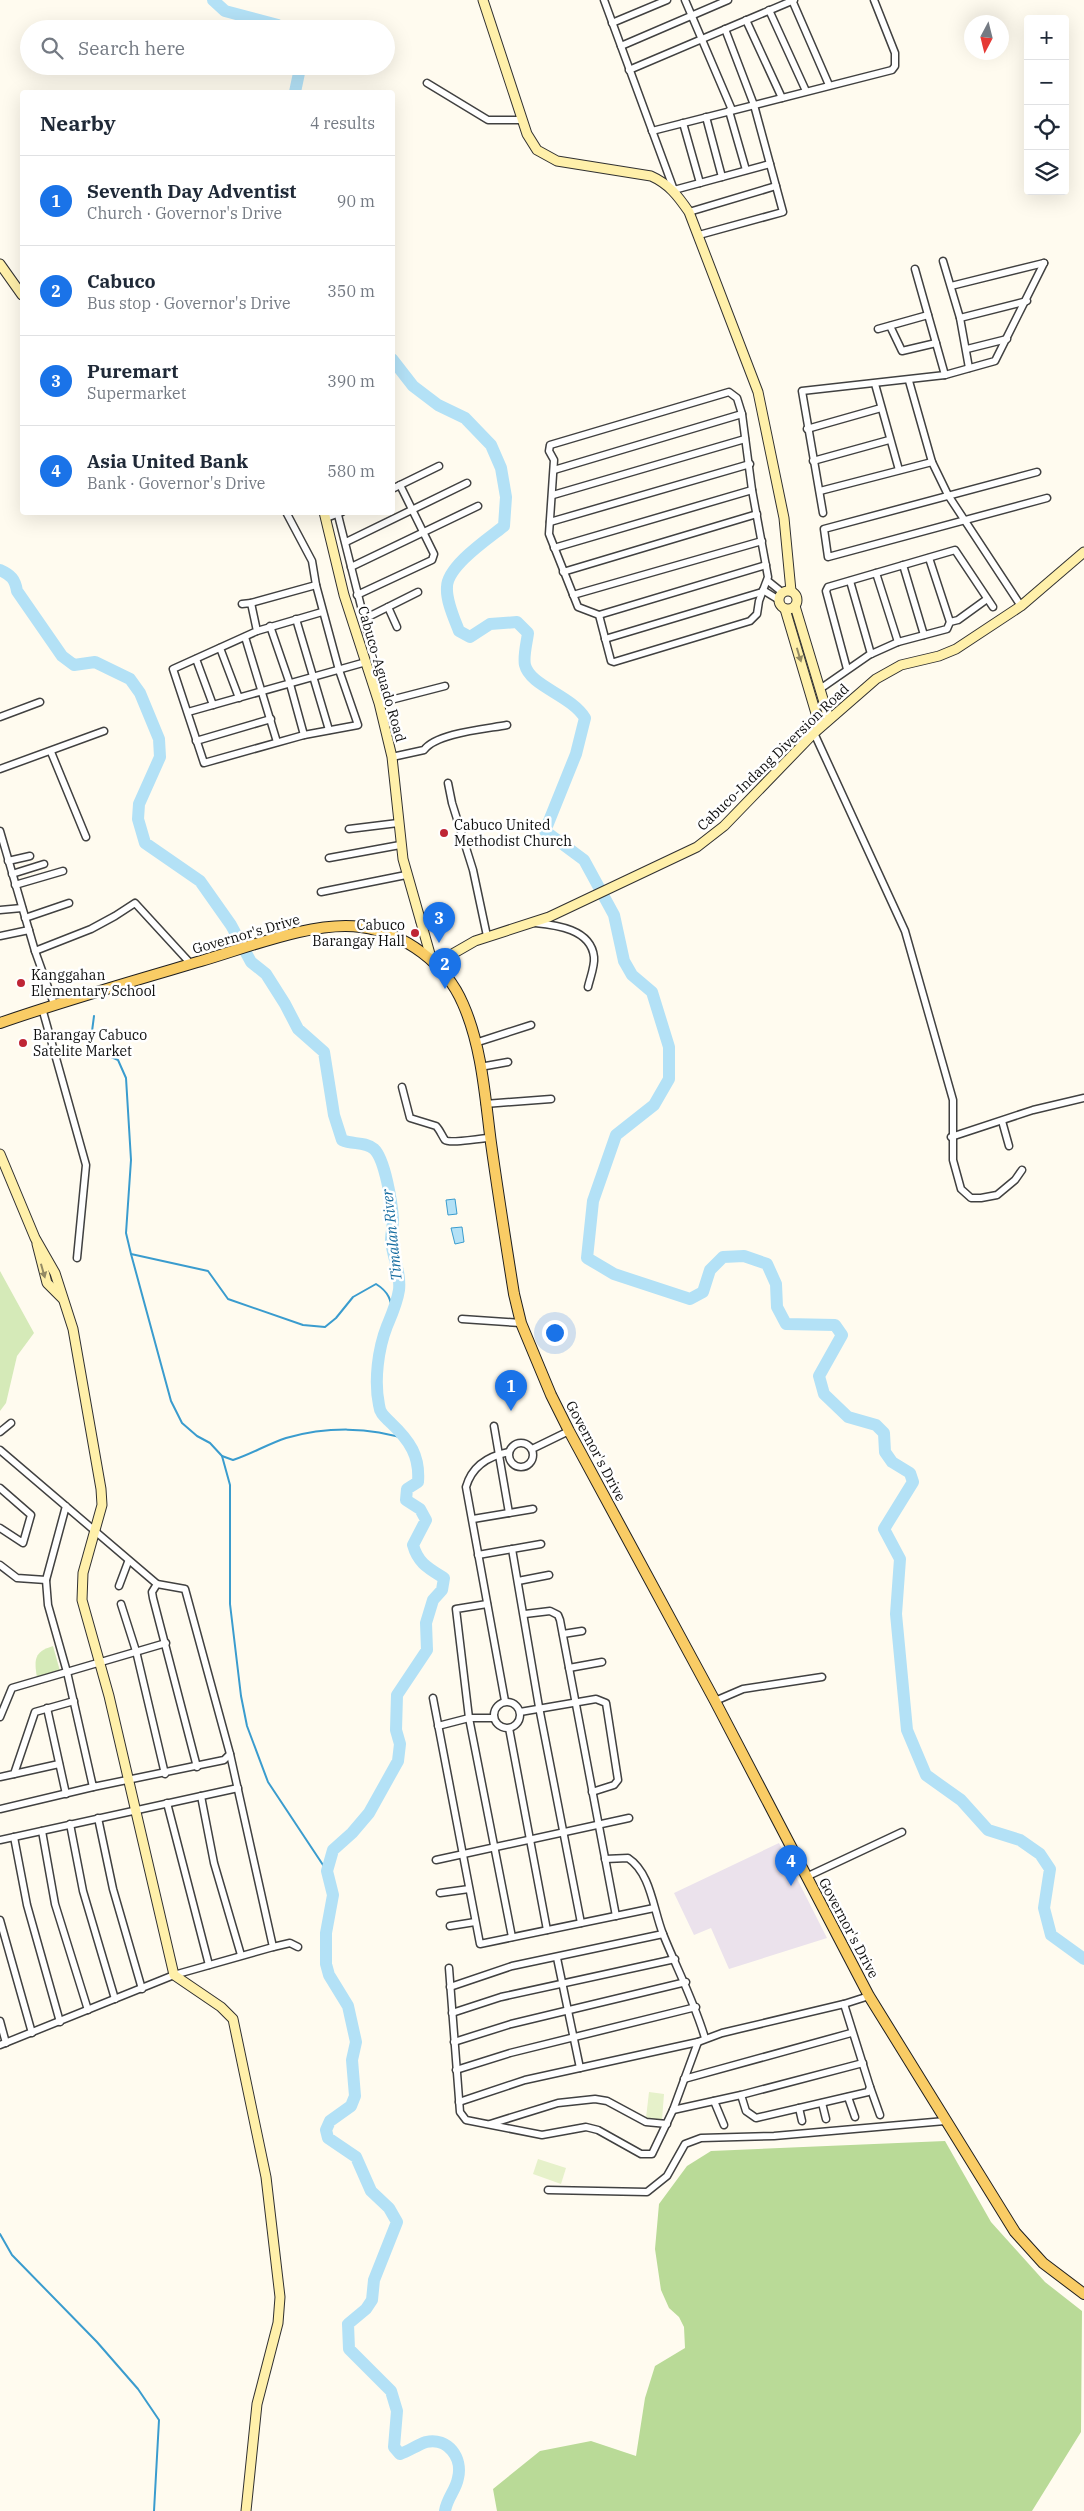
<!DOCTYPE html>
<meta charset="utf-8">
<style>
:root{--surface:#fff;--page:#f6f6f7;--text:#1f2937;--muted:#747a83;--line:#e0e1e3;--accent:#1a73e8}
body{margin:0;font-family:"IBM Plex Serif",serif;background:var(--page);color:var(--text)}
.controls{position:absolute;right:15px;top:15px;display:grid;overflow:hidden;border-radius:5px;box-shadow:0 5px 20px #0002}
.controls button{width:45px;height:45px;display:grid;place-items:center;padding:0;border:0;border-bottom:1px solid var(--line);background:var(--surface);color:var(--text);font:25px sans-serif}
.compass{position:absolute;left:964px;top:15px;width:45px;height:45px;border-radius:50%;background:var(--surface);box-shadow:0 5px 20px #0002;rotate:187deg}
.you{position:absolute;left:554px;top:1332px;width:18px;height:18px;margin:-12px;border:4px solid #fff;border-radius:50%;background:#1a73e8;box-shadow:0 0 0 8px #1a73e833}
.badge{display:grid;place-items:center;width:32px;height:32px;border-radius:50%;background:var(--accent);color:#fff;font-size:16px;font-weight:700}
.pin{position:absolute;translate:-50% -41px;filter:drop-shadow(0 1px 2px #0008)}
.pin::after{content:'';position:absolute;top:26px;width:18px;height:15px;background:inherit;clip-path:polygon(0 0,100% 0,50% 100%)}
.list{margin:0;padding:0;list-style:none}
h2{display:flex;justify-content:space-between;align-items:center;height:65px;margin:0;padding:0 20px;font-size:21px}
h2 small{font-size:16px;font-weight:400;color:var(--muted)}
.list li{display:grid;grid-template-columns:32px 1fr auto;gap:15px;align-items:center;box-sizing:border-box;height:90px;padding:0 20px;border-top:1px solid var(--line)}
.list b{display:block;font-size:19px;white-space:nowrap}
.list p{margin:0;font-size:16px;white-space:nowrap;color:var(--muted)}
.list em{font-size:16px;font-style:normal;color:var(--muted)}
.icon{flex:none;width:28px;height:28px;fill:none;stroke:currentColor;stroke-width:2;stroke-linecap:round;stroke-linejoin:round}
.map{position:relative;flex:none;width:1084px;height:2511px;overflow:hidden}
.search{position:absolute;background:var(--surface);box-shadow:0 5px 20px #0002;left:20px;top:20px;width:375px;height:55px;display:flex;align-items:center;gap:12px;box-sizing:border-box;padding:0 18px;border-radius:28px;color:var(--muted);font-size:19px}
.panel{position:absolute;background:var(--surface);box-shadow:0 5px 20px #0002;left:20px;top:90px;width:375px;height:425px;border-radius:5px}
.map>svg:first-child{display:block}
.industrial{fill:#ebe2ec}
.green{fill:#d5eab8}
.forest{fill:#b9da97}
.pitch{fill:#e6f1ca}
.water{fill:#b3e1f6;stroke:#3a9cce}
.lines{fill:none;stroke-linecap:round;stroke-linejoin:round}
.stream{stroke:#3a9cce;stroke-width:2}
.river{stroke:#b3e1f6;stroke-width:12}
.street-casing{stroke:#414141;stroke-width:9}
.secondary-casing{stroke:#303030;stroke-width:11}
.primary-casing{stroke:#1f1f1f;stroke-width:12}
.street{stroke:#fff;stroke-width:6}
.secondary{stroke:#fff0aa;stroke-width:9}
.primary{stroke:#f9cc65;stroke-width:10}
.oneway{fill:#938a64}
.poi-dot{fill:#bf2535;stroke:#fff;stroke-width:2}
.labels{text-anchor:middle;stroke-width:5;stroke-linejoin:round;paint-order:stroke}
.street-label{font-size:14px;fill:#0e0e0e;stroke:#fff}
.poi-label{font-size:14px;fill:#0e0e0e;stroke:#fff;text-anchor:start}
.water-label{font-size:15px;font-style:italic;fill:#166ca0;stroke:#fff}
</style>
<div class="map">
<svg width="1084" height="2511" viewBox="0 0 1084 2511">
<rect width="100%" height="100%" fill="#fffbef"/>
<!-- industrial -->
<polygon class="industrial" points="779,1843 827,1938 729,1969 711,1928 694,1935 674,1893"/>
<!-- green -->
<g class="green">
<polygon points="0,1271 34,1333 17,1356 6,1403 0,1411"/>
<path d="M53,1646L60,1671L37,1678C34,1659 34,1652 53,1646Z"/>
</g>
<!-- forest -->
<polygon class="forest" points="945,2141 991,2222 1045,2282 1082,2311 1081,2432 1032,2511 497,2511 493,2489 540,2451 591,2441 636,2456 645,2398 655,2366 685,2348 684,2327 679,2317 669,2308 661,2290 655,2249 659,2204 687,2166 711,2151"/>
<!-- pitch -->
<g class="pitch">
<polygon points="649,2092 664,2094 662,2120 646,2118"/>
<polygon points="538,2159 566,2168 561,2184 533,2174"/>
</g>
<!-- water -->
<g class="water">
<polygon points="455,1199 457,1214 448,1215 446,1200"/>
<polygon points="462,1227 464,1242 455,1244 451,1228"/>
</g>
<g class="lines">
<!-- stream -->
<g class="stream">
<path d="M94,1016L91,1039L95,1050L118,1060L126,1078L131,1160L126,1233L131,1254L208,1271L228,1299L303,1325L325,1327L336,1318L353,1297L376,1284C389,1292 391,1300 393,1314"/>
<polyline points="131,1254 171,1401 182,1423 197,1436 210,1443 222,1456 230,1485 230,1604 241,1696 247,1726 268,1782 327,1871"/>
<path d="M222,1456L233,1460C251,1454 268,1444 286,1438C325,1427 370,1426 408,1440"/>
<polyline points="0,2234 12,2255 97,2342 138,2389 159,2420 154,2511"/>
</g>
<!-- river -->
<g class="river">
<polyline points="213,0 225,11 278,25 280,29"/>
<polyline points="295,92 299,73 296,66"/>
<path d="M392,359L413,386L438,405L465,418L491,445L501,468L506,497L504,526C489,538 447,566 447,587C446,601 454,618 459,631L470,637L490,624L517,622L528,633C527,642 523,656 525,665C530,686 571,695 585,718L576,754L545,831L584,860L614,915L624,961L632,975L652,992L669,1047V1079L654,1105L616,1135L593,1201L587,1258L614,1274L690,1299L703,1292L710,1270L723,1257L744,1256L767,1264L776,1284L777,1307L786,1324L835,1325L842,1335L819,1376L824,1394L848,1417L876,1425L884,1433L885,1452L892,1462L910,1473L913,1482L884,1529L900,1559L896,1614L907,1730L926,1775L961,1800L988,1830L1020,1840L1040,1854L1050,1869L1044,1908L1051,1935L1084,1959"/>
<path d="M0,570C11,575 15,579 17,591L62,656L74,665L95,662L130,679L140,693L159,739L160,757L139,804L138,819L145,843L200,881L231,925L251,962L266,974L285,1004L298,1029L324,1052L334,1115L342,1140C353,1145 364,1141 374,1149C385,1159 392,1204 393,1219C393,1226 391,1234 391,1241C393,1258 401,1273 399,1290C397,1303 392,1314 387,1326C378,1349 374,1381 379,1405C380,1414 385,1417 391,1423C410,1441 420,1456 418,1482L407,1489L406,1500L420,1509L426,1520L413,1545C418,1563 428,1568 444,1578L442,1590L433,1600L426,1623L427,1650L397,1695L396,1730L400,1744L398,1761L369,1813L352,1833L333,1850L327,1871L333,1895L326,1933V1964L329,1975L348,2006L356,2042L352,2060L355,2096L351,2106L330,2121L326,2130L328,2138L356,2157L371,2191L389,2208L397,2222L374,2280L372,2300L366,2309L348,2324L349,2349L391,2391L397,2411L394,2447L400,2454C409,2451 417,2445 426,2442C448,2437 463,2458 458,2478C456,2490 447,2498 445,2511"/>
</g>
<!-- street casing -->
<g class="street-casing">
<g id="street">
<polyline points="604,0 674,190 770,164"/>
<polyline points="685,0 732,110"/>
<polyline points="792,0 829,85"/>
<polyline points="769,10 806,91"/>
<polyline points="746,20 782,98"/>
<polyline points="612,23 667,0"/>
<polyline points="621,46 728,0"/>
<polyline points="629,70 794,0"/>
<polyline points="427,83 488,120 522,120"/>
<polyline points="729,111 746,170"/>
<polyline points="706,117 722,177"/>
<polyline points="683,123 700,183"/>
<polyline points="652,131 892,70 895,66 895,53 874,0"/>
<polyline points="689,212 776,186"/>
<polyline points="699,235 783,212 754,105 725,29"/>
<polyline points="943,261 960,318 969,368"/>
<polyline points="915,269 945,375"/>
<polyline points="951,286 1044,263"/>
<polyline points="960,318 1027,301"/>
<polyline points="890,326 902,351 936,343"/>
<polyline points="878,329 928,315"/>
<polyline points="967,349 1007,339"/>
<polyline points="909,381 932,462 948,495 1021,606"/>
<polyline points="875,384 899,470"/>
<polygon points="729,392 737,398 742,414 752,490 768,577 759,601 757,614 750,621 614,662 611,661 599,615 578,607 549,534 554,460 549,451 550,445"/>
<polyline points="807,429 881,408"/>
<polyline points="813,461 889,440"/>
<polyline points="554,470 742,414"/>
<polyline points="1037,472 824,529 828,557 1047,498"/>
<polyline points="392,489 439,466"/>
<polyline points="820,491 932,462"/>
<polyline points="553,495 745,439"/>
<polyline points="823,513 802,391 945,375 995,361 1044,263"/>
<polyline points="338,515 369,638"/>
<polyline points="326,518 342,512"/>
<polyline points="550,522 750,464"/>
<polyline points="346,542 467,483"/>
<polyline points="554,548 752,490"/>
<polyline points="929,558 950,622"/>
<polyline points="903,565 924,635"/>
<polyline points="351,567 478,506"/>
<polyline points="563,572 757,514"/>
<polyline points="876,573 898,642"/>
<polyline points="768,581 783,593"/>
<polyline points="850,581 871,654"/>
<polyline points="763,590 779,600"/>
<polyline points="357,595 432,560 434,554 400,485"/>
<polyline points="573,595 762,541"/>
<polyline points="251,603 316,585 312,561 286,512"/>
<polyline points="242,604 251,603 257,631 173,669 204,763 304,735 358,725 339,670 316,585"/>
<polyline points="388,607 397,627"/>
<polyline points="599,615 766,565"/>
<polyline points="296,619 329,730"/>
<polyline points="364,619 418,592"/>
<polyline points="270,626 290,684 304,735"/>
<polyline points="257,631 322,612"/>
<polyline points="245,637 277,742"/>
<polyline points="605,639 762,592"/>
<polyline points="220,648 239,698"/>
<polyline points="196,659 213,705"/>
<polyline points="847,669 826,591 828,587 955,550 993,607"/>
<polyline points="820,689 869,655 898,642 947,629 950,622 958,620 987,599"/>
<polyline points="379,703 445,686"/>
<polyline points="188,712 366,662"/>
<polyline points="0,717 40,702"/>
<polyline points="814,733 905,931 953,1100 953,1160 961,1189 971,1198 981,1198 997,1195 1015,1180 1022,1170"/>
<polyline points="196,741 271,719"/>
<polyline points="51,752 86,837"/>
<path d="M392,757L424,750C436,733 486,729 507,725"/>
<polyline points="0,769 104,731"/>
<polyline points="448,783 452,803 473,870 487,936"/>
<polyline points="349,829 398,823"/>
<polyline points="0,831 35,951 54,1004"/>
<polyline points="329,858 400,845"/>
<polyline points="8,861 30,856"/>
<polyline points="12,874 44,864"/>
<polyline points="15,885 63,871"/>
<polyline points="321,892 406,875"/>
<polyline points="0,910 22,908"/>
<polyline points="25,918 69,903"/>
<polyline points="420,922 446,912"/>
<path d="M535,923C556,925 591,929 594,957C595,966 590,978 588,987"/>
<polyline points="0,936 29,930"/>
<polyline points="35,951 91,929 115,916 135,903 191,964"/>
<polyline points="42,1008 86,1165 77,1258"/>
<polyline points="475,1043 531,1025"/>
<polyline points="480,1067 508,1062"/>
<path d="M402,1087L410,1118L436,1126C440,1130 442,1136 445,1140C450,1144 481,1138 490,1138"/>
<polyline points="485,1104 551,1099"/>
<polyline points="1002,1121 1009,1146"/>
<polyline points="951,1137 1033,1110 1084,1098"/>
<polyline points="462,1319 521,1323"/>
<polyline points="494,1426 509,1513"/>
<polyline points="0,1432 11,1423"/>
<circle cx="521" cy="1455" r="12"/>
<polyline points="532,1449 569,1431"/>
<polyline points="0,1450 157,1584 185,1589 230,1754 224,1760 93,1787 67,1672 48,1605 46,1580 66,1506"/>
<polyline points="0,1488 31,1515 23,1543 0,1528"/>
<polyline points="473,1519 533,1509"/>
<polyline points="512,1549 539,1707 581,1923"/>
<polyline points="478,1555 541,1544"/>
<polyline points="0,1565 17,1578 46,1580"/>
<polyline points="518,1581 549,1575"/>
<polyline points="157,1584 152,1592 153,1598 197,1767"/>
<polyline points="119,1586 128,1562"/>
<polyline points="121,1604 136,1651 165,1774"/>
<polyline points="487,1604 456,1609 469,1718 512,1937"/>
<polyline points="525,1614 550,1611 558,1615 560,1620 616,1916"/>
<polyline points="563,1634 582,1631"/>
<polyline points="569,1668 602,1662"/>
<polyline points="433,1698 480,1944 654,1908"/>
<path d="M505,1701L466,1487C472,1466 488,1456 509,1452"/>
<polyline points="715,1701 743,1689 822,1677"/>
<circle cx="507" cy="1715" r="13"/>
<polyline points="47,1708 66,1794"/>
<polyline points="520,1712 596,1699 606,1703 618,1780 614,1785 592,1792"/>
<polyline points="0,1717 12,1688 166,1643"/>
<polyline points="438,1726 469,1718 493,1718"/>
<polyline points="509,1728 547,1930"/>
<polyline points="14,1774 59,1764"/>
<polyline points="0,1777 14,1774 35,1712 74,1701"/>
<polyline points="201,1796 214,1863 241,1955"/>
<polyline points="167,1803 209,1965"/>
<polyline points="0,1809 93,1787"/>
<polyline points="98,1818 113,1889 142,1989"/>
<polyline points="70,1824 83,1891 115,1999"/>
<polyline points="42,1831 55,1904 88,2010"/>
<polyline points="14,1837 27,1905 60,2022"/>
<polyline points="0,1840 238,1788"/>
<path d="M605,1859L628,1858C651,1873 653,1909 663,1934C677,1969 694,2001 705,2038"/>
<polyline points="436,1860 629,1818"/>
<polyline points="806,1877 902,1832"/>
<polyline points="440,1893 469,1889"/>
<polyline points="0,1920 32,2033"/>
<polyline points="450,1926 475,1922"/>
<polyline points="273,1947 290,1943 298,1947"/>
<polyline points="557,1958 580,2068"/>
<polyline points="449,1968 460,2112 466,2120 542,2135 586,2127 598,2130 641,2154 652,2154 673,2110 698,2042"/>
<polyline points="450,1987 512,1966 663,1934"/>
<polyline points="452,2013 501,1997 675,1959"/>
<polyline points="0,2021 6,2043"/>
<polyline points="454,2042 511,2024 686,1982"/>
<polyline points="0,2045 174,1975 273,1947 230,1754"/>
<polyline points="456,2070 510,2053 696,2007"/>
<polyline points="684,2079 851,2033"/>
<polyline points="870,2087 880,2115"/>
<polyline points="741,2095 746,2111 756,2118 868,2092 870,2087 844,2004"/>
<polyline points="848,2097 855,2117"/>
<polyline points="714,2101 724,2125"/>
<polyline points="459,2102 525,2080 698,2042 722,2033 844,2004 869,1996"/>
<polyline points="822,2103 826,2119"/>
<polyline points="799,2108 802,2121"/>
<polyline points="673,2110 741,2095 863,2063"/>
<polyline points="490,2124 558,2103 595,2099 607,2101 646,2122 667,2124"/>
<polyline points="548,2190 647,2192 667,2176 685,2144 701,2138 774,2136 945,2121"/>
</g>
</g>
<!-- secondary casing -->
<g class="secondary-casing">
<g id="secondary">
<path d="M483,0L527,134L537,150L557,161L651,176C669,184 678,196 689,212L758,392L784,518L791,591"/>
<polyline points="0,264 22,295"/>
<polyline points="324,512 344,595 379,703 392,757 403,859 432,961"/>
<circle cx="788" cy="600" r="9"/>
<polyline points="795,606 829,719"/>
<polyline points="785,609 820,727"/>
<polyline points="435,964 475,941 549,917 697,847 724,826 814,733 876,679 901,665 939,656 956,649 1021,606 1084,552"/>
<polyline points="0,1154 35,1238 55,1273 73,1329 101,1489 102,1505 83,1573 82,1600 109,1696 174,1975 221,2007 233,2019 266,2177 280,2297 278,2323 257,2404 246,2511"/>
<polyline points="37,1244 47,1283 62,1298"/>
</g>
</g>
<!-- primary casing -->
<g class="primary-casing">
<path id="primary" d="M0,1023C66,1000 133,981 201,961C246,948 315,920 361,927C405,933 446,964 463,1004C482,1047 485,1097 491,1143C498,1193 506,1244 514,1294L521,1323L551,1395L569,1431L715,1701L869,1996L1015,2232L1043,2263L1084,2294"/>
</g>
<!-- street -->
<use href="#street" class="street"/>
<!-- secondary -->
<use href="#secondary" class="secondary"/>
<!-- primary -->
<use href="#primary" class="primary"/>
</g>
<!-- one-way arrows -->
<defs><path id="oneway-solid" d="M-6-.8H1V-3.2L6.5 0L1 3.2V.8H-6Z" transform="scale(1.25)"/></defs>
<g class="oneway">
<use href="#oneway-solid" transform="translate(799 655) rotate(73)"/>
<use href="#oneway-solid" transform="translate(43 1271) rotate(74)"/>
</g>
<!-- markers -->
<g class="poi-dot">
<circle cx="444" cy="833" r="5"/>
<circle cx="415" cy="933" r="5"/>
<circle cx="21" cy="983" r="5"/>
<circle cx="23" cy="1043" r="5"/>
</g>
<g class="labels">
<!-- street labels -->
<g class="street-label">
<text transform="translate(382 674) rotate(74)" y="5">Cabuco-Aguado Road</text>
<text transform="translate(773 757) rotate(-44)" y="5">Cabuco-Indang Diversion Road</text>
<text transform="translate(246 934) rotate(-16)" y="5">Governor's Drive</text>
<text transform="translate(596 1451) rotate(62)" y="5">Governor's Drive</text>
<text transform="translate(849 1928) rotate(62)" y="5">Governor's Drive</text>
</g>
<!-- poi labels -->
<g class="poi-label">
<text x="454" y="830">Cabuco United<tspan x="454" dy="16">Methodist Church</tspan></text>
<text x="405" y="930" text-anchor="end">Cabuco<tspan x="405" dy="16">Barangay Hall</tspan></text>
<text x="31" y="980">Kanggahan<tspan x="31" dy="16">Elementary School</tspan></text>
<text x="33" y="1040">Barangay Cabuco<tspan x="33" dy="16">Satelite Market</tspan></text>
</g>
<!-- water labels -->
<g class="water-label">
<text transform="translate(392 1235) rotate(-96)" y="5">Timalan River</text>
</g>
</g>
</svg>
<div class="controls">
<button>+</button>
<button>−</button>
<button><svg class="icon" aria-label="locate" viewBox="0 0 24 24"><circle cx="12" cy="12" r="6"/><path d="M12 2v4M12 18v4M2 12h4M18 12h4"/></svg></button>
<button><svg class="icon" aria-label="layers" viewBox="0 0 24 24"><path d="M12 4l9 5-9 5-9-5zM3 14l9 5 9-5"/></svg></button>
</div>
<svg class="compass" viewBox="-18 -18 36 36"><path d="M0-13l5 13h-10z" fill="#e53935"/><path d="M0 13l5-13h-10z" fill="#747a83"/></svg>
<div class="you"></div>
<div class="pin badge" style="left:511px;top:1411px">1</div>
<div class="pin badge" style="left:445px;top:989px">2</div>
<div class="pin badge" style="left:439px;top:943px">3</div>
<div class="pin badge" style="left:791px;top:1886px">4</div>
<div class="search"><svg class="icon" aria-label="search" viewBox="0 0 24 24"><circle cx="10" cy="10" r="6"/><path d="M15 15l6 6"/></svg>Search here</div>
<section class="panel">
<h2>Nearby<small>4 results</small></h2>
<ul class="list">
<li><span class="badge">1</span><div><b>Seventh Day Adventist</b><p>Church · Governor's Drive</p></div><em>90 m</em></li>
<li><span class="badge">2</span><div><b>Cabuco</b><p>Bus stop · Governor's Drive</p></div><em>350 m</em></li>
<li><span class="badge">3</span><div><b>Puremart</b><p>Supermarket</p></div><em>390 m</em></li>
<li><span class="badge">4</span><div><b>Asia United Bank</b><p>Bank · Governor's Drive</p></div><em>580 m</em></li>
</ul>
</section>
</div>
